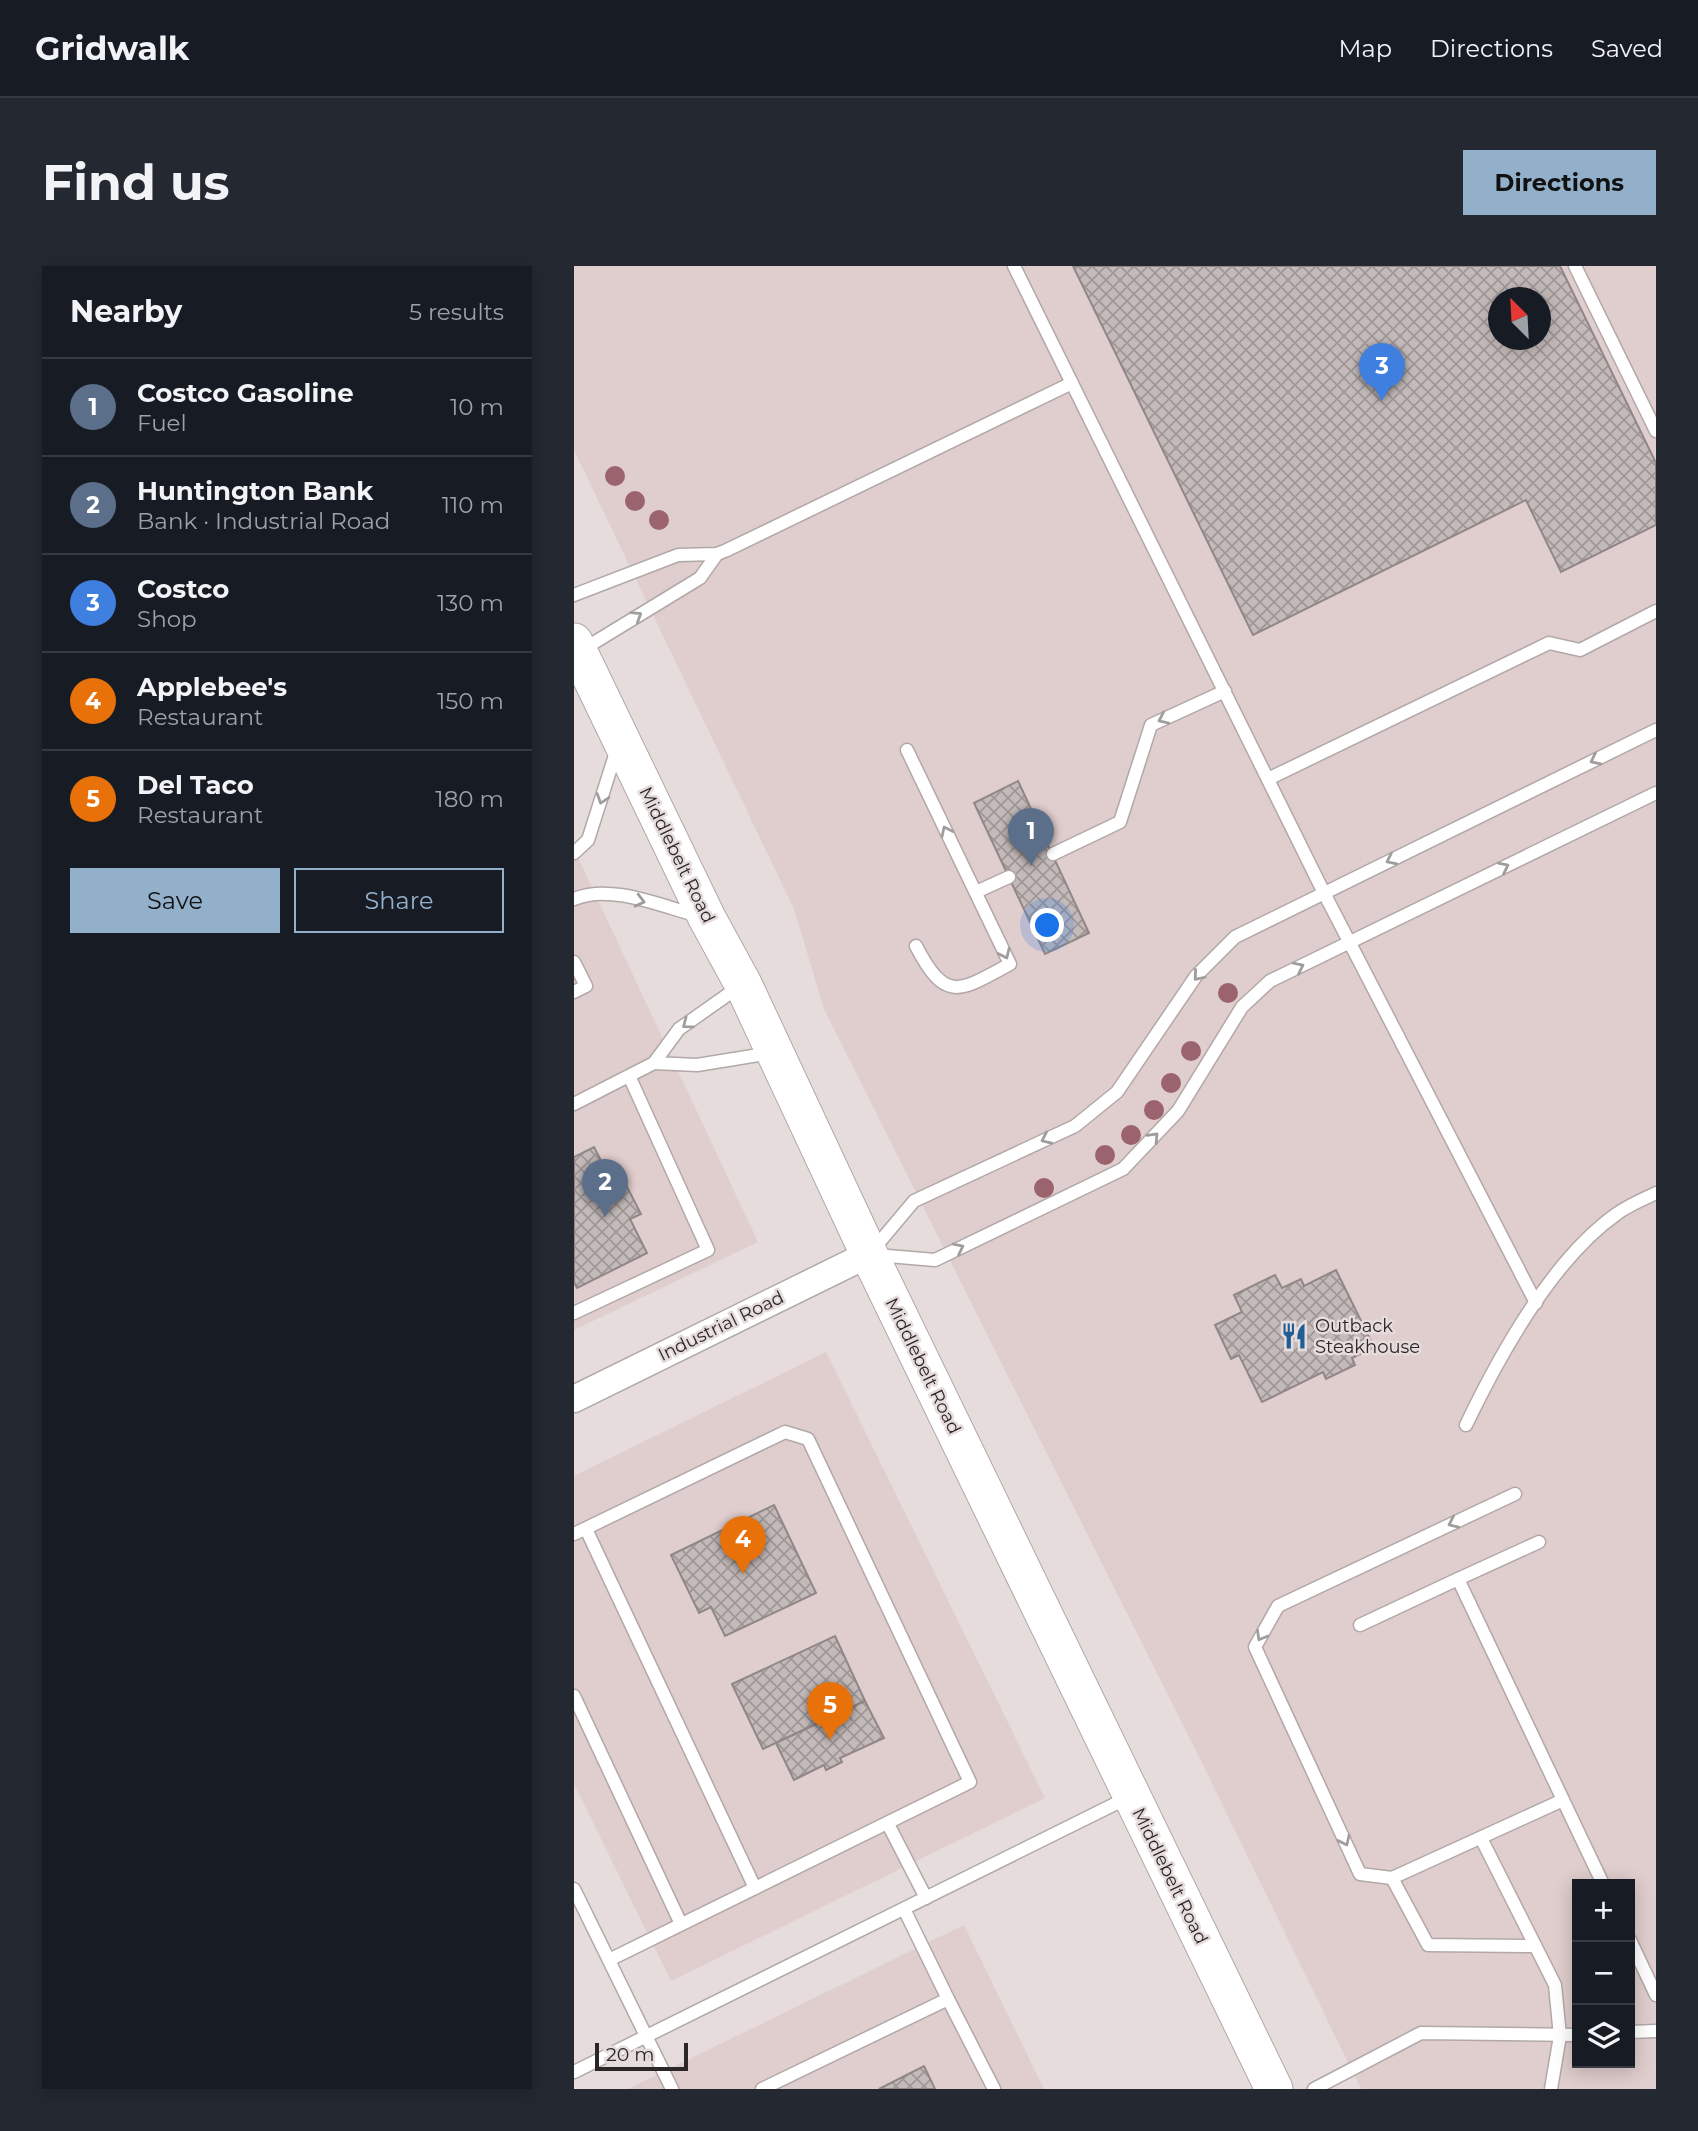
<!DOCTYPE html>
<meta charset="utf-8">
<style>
:root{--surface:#171b24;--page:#242831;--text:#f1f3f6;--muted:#9ea1a6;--line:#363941;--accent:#92b0ca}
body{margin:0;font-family:Montserrat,sans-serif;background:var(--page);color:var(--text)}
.controls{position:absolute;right:21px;bottom:21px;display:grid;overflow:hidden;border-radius:0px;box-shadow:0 4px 18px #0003}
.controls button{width:63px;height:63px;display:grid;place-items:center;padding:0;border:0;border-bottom:2px solid var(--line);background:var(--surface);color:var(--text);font:35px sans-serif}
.compass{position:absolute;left:914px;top:21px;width:63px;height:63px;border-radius:50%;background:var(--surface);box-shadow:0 4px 18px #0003;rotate:336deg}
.scale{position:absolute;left:21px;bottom:18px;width:93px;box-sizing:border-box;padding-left:7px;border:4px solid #2a2726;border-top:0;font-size:19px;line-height:24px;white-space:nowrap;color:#2a2726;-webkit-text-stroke:5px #e6dcdc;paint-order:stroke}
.you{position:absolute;left:474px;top:660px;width:24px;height:24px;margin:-18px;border:5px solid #fff;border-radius:50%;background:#1a73e8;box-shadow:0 0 0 10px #1a73e833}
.badge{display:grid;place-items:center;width:46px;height:46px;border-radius:50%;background:var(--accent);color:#fff;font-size:23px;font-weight:700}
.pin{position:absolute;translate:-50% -58px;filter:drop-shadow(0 2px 4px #0008)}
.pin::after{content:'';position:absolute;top:37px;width:24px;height:21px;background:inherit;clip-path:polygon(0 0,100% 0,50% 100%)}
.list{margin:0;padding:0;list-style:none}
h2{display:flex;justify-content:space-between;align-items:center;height:91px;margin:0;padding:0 28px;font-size:30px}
h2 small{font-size:23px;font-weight:400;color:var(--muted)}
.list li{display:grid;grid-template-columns:46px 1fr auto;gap:21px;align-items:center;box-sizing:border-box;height:98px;padding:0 28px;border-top:2px solid var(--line)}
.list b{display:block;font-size:26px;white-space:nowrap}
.list p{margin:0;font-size:23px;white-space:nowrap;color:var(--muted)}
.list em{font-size:23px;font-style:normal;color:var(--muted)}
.actions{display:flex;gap:14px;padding:21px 28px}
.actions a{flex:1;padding:16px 0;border:2px solid var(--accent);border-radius:0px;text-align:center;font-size:24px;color:var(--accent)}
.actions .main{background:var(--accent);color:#111}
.icon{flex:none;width:38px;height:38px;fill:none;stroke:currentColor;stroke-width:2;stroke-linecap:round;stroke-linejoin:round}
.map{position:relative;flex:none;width:1082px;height:1823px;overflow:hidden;border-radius:0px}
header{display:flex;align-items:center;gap:42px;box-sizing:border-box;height:98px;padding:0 35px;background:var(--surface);border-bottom:2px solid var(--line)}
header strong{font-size:33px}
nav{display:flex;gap:38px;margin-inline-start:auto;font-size:24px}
.intro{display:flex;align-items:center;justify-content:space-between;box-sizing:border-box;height:168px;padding:0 42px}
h1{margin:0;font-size:49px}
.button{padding:18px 32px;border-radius:0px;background:var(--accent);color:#111;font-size:24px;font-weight:700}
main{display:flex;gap:42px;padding:0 42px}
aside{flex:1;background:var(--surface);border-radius:0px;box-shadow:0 4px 18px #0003}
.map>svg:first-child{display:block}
.built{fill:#e0cdcd;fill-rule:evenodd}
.building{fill:url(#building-cross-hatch);stroke:#918787;stroke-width:2;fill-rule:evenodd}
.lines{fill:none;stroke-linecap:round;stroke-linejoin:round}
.lane-casing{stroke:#b2a8a8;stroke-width:15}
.street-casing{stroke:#b2a8a8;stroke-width:29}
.secondary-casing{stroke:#b2a8a8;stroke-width:39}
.lane{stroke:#fff;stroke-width:12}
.street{stroke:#fff;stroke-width:26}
.secondary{stroke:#fff;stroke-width:37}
.tree{fill:#9b636e}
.oneway{stroke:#9f9e9d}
.labels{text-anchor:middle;stroke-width:5;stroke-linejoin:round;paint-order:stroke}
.street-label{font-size:18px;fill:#2a2726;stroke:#e6dcdc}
.poi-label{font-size:18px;fill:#2a2726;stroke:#e6dcdc;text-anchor:start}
</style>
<header>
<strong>Gridwalk</strong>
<nav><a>Map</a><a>Directions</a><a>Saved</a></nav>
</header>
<div class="intro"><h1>Find us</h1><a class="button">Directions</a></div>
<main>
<aside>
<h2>Nearby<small>5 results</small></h2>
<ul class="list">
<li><span class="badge" style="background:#5c6f8a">1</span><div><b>Costco Gasoline</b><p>Fuel</p></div><em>10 m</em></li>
<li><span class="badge" style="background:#5c6f8a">2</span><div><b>Huntington Bank</b><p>Bank · Industrial Road</p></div><em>110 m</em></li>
<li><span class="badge" style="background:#3f7fe0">3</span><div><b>Costco</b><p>Shop</p></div><em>130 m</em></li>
<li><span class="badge" style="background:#e8710a">4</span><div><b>Applebee's</b><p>Restaurant</p></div><em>150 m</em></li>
<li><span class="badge" style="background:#e8710a">5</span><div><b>Del Taco</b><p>Restaurant</p></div><em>180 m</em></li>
</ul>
<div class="actions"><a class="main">Save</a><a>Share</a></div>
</aside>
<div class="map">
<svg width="1082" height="1823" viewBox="0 0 1082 1823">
<defs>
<pattern id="building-cross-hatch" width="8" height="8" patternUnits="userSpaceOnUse" patternTransform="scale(1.75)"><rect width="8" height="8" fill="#c4baba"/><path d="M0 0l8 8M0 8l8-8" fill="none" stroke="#9f9797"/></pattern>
</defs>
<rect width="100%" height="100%" fill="#e6dcdc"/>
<!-- built -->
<g class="built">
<path d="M0,0H1082V1823H787L631,1503L250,743L220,643L0,184ZM925,32H967V74H925ZM1003,1618H1056V1797H1003Z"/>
<polygon points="0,583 184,976 0,1064"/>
<polygon points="252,1086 471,1532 97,1715 0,1518 0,1210"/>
<polygon points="390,1659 470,1823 54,1823"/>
</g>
<!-- building -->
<g class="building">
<path d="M499,0H986L1082,197V259L987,306L952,234L679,369ZM925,32H967V74H925Z"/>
<polygon points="444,515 515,667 471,688 400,537"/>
<polygon points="20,881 39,918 49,913 67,948 56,953 73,987 3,1022 0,1016 0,891"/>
<polygon points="762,1004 800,1081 778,1092 781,1099 752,1113 749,1106 688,1136 665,1089 657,1093 641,1059 668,1046 660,1029 701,1009 708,1022 727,1013 730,1020"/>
<polygon points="200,1239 242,1327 151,1370 137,1341 125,1347 97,1289"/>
<polygon points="261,1370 291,1435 189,1483 158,1418"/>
<polygon points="291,1435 310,1472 266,1492 268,1496 252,1504 250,1499 220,1514 202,1477"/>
<polygon points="350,1800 361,1823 305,1823"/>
</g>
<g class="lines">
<!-- lane casing -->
<g class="lane-casing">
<g id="lane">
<polyline points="440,0 750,627 962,1037"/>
<polyline points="1001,0 1082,165"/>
<polyline points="0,329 104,289 143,288 153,284 498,117"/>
<polyline points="8,384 126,312 143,288"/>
<path d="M333,484L436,698C386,725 372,738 342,680"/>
<polyline points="694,513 975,377 1006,384 1082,345"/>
<polyline points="0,587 14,574 43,483"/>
<polyline points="479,588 546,556 577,459 651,425"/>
<polyline points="402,626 435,611"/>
<path d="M0,633C37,617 89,641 125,650"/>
<polyline points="0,696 12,720 0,726"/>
<polyline points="166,720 105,763 80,797 123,799 197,787"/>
<polyline points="0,838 80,797"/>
<polyline points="298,985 340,935 501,860 543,826 622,710 661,671 1082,464"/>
<polyline points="302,989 361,994 549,903 604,845 668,741 696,715 1082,527"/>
<polyline points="0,1047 134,984 56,812"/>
<path d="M892,1159C926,1088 979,992 1044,947C1055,939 1070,933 1082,927"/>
<polyline points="941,1228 704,1340 681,1381 786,1608 818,1612 989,1534"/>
<polyline points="12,1263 181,1622"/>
<polyline points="0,1268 211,1166 234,1173 396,1516 35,1694"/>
<polyline points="965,1276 884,1313 1029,1618"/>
<polyline points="786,1359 884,1313"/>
<polyline points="0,1430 107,1658"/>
<polyline points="314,1558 352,1632"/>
<polyline points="907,1572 981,1719 986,1770 977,1823"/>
<polyline points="818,1612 854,1679 961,1680"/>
<polyline points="0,1623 98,1823"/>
<polyline points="1056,1674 1082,1729"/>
<polyline points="374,1733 420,1823"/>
<polyline points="1056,1766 1082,1765"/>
<polyline points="0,1806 553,1532"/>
<polyline points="188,1823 374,1733 330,1643"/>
<polyline points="740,1823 847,1767 1003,1769"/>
</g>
</g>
<!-- street casing -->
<g class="street-casing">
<polyline id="street" points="0,1133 295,988"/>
</g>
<!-- secondary casing -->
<g class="secondary-casing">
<polyline id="secondary" points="0,376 133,652 169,718 295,988 700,1823"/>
</g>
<!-- lane -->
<use href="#lane" class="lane"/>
<!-- street -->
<use href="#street" class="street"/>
<!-- secondary -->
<use href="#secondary" class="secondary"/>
</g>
<!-- trees -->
<g class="tree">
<circle cx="41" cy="210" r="10"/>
<circle cx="61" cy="235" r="10"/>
<circle cx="85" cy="254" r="10"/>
<circle cx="654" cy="727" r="10"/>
<circle cx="617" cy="785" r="10"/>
<circle cx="597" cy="817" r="10"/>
<circle cx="580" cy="844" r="10"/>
<circle cx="557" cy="869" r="10"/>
<circle cx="531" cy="889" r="10"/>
<circle cx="470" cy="922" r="10"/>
</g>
<!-- one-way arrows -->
<defs><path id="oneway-chevron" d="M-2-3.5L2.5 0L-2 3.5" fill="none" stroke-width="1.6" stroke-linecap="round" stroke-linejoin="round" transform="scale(1.75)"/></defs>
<g class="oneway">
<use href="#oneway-chevron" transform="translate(63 350) rotate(-32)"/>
<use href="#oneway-chevron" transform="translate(589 453) rotate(155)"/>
<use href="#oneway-chevron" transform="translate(1021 494) rotate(154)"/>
<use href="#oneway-chevron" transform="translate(28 533) rotate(108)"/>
<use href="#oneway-chevron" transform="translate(372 565) rotate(-116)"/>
<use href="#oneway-chevron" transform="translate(817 594) rotate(154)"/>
<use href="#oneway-chevron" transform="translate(930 601) rotate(-26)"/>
<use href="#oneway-chevron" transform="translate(66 635) rotate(14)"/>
<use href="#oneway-chevron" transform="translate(431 688) rotate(65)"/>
<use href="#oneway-chevron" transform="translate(725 701) rotate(-26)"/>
<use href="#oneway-chevron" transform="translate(624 710) rotate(130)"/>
<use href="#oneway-chevron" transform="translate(113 758) rotate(143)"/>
<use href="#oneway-chevron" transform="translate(580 871) rotate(-47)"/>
<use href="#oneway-chevron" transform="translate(472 873) rotate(155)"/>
<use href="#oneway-chevron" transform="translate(385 982) rotate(-26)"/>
<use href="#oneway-chevron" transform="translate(879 1257) rotate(155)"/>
<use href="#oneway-chevron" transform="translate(687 1370) rotate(120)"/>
<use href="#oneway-chevron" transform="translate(771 1575) rotate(65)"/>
</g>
<!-- icons -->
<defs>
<g id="restaurant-bare" transform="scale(2.1)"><path d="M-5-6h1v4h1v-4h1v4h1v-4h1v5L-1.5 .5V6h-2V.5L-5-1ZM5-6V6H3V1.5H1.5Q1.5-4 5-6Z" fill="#1e5e94" stroke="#e6dcdc" stroke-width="2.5" paint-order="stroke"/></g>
</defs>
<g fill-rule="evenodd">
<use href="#restaurant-bare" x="720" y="1070"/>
</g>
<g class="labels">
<!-- street labels -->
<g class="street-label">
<text transform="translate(103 589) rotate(64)" y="6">Middlebelt Road</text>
<text transform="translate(147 1060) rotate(-26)" y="6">Industrial Road</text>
<text transform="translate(349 1100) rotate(64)" y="6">Middlebelt Road</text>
<text transform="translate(596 1610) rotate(64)" y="6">Middlebelt Road</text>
</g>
<!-- poi labels -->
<g class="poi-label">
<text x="741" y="1066">Outback<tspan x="741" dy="21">Steakhouse</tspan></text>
</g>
</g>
</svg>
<div class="controls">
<button>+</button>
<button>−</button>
<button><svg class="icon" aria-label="layers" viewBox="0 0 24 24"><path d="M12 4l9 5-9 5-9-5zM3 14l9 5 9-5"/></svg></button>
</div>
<svg class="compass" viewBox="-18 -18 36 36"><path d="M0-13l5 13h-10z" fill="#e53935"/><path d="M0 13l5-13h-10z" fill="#9ea1a6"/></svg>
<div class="scale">20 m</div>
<div class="you"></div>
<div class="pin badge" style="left:457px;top:600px;background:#5c6f8a">1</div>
<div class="pin badge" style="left:31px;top:951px;background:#5c6f8a">2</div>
<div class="pin badge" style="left:808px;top:135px;background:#3f7fe0">3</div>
<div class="pin badge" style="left:169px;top:1308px;background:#e8710a">4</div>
<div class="pin badge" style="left:256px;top:1474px;background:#e8710a">5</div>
</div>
</main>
